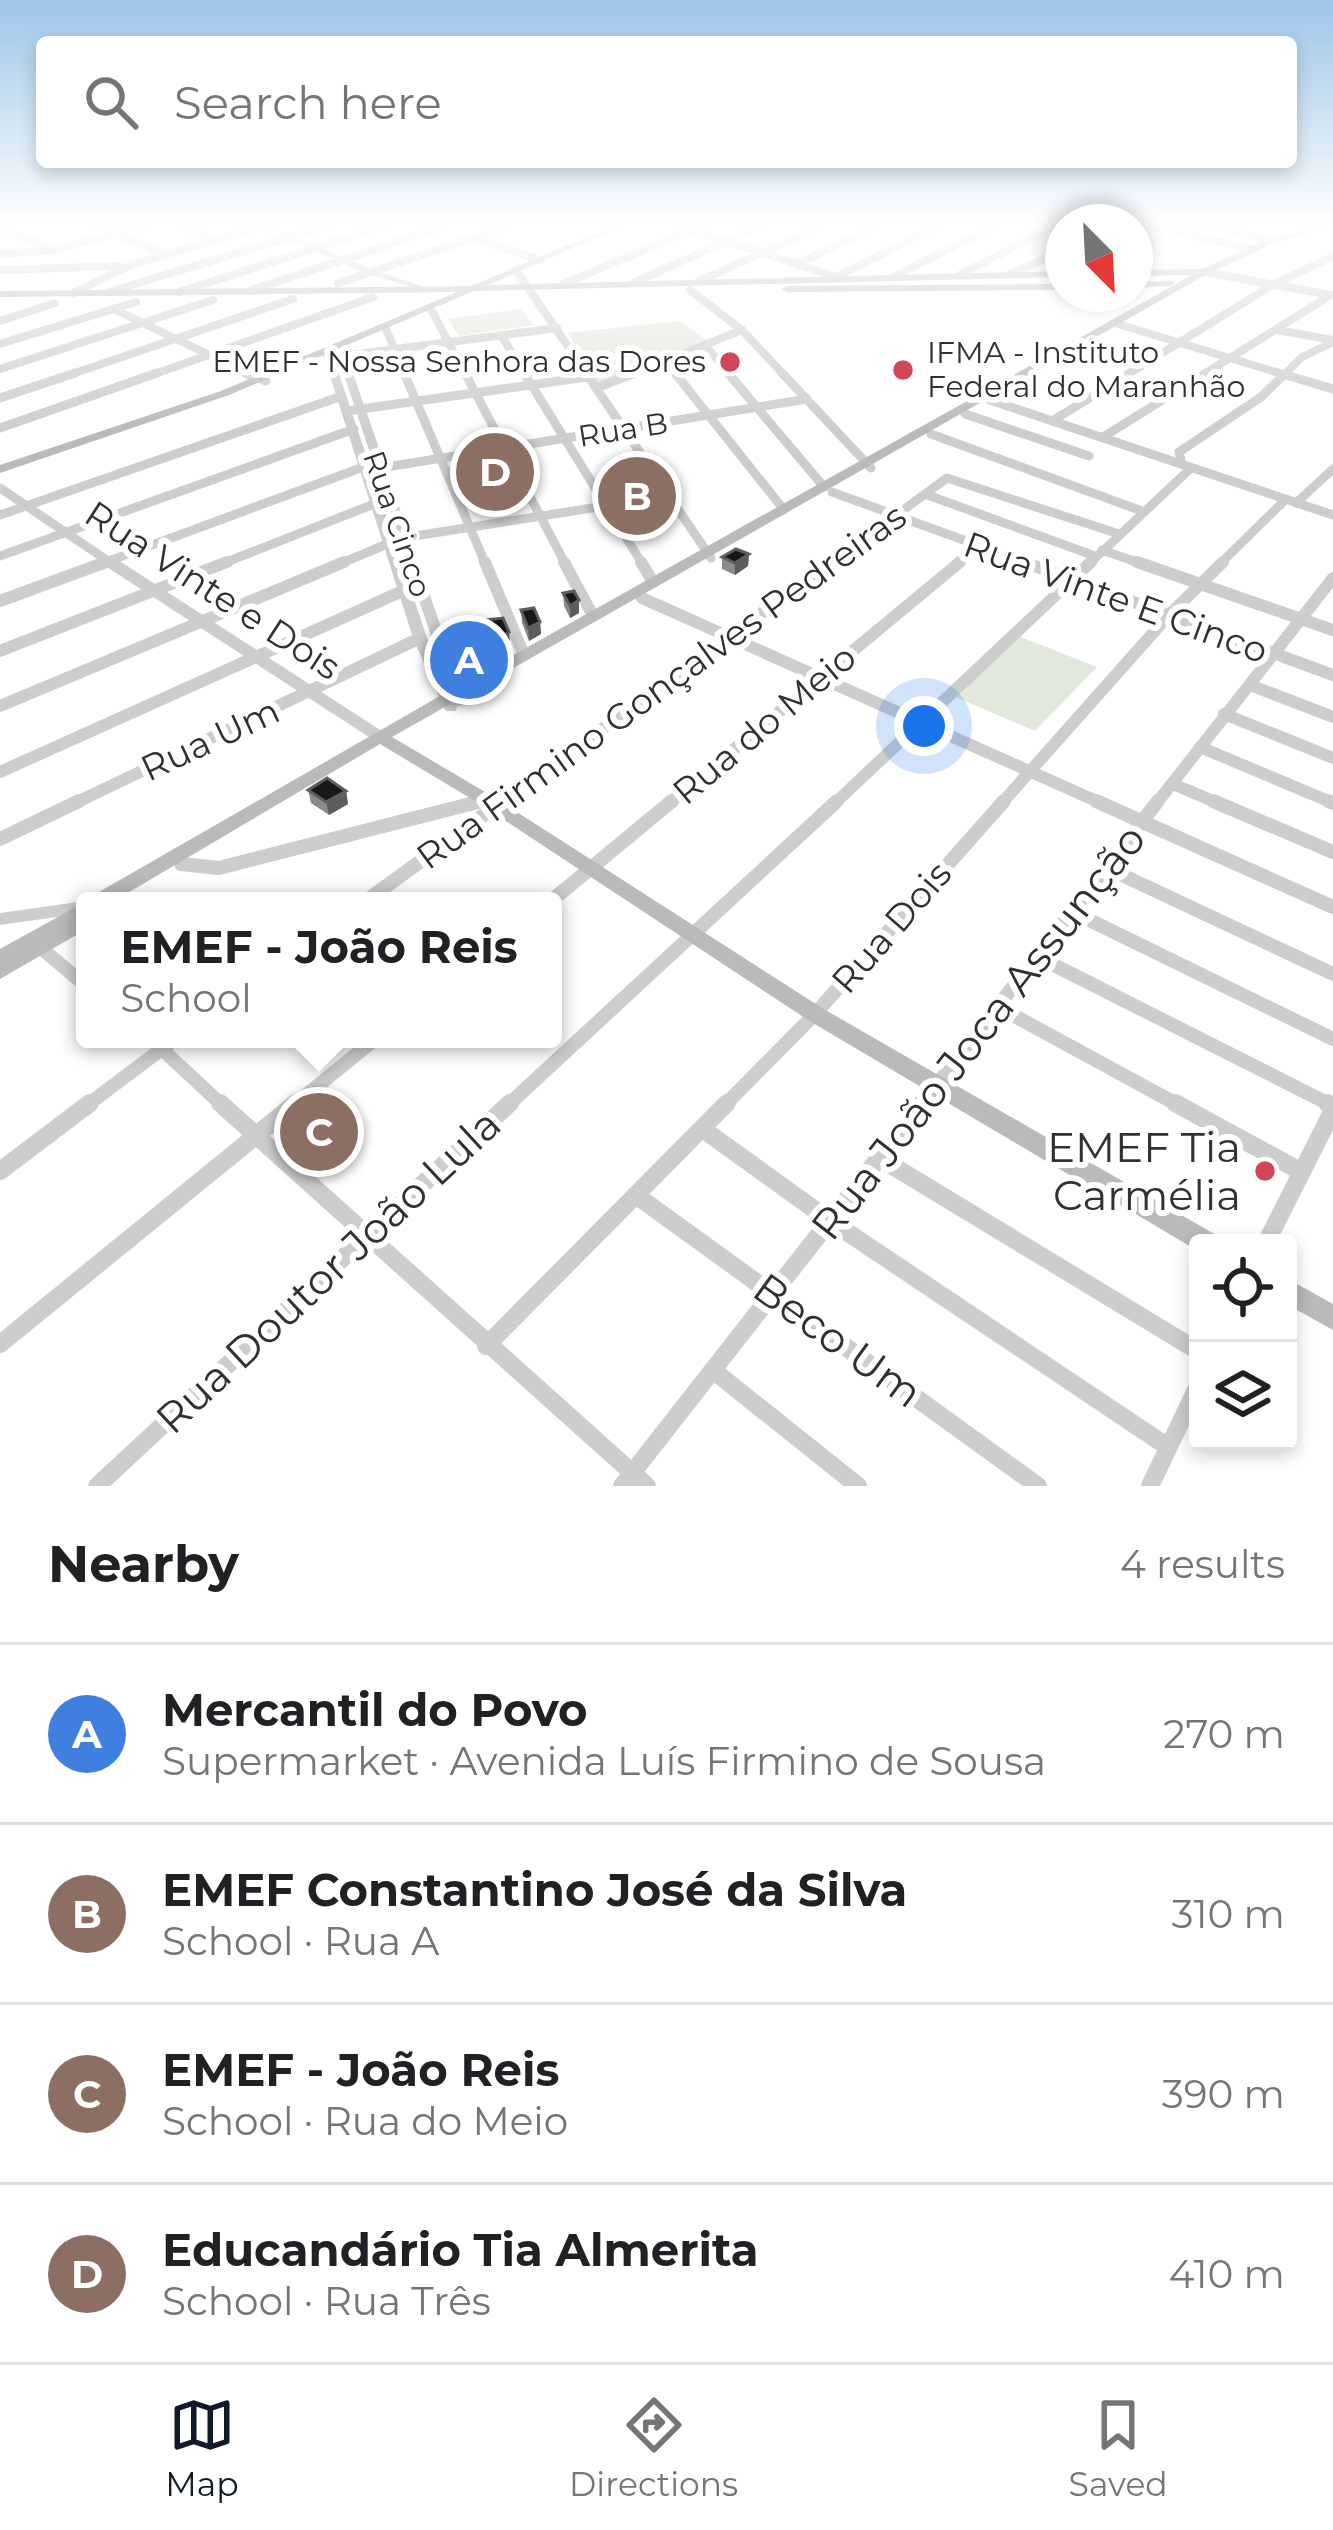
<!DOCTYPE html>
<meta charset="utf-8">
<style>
:root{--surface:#fff;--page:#f2f2f2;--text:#202124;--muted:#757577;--line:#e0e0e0;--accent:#111827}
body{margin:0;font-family:Montserrat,sans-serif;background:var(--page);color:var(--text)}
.controls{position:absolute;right:36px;bottom:36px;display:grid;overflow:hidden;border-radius:12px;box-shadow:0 6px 18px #0003}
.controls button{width:108px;height:108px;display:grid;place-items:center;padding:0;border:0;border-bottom:3px solid var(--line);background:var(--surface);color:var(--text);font:60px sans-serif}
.compass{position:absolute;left:1045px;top:204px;width:108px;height:108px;border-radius:50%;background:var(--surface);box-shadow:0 6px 18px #0003;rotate:156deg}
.you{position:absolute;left:924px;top:726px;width:42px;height:42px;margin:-30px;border:9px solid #fff;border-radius:50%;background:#1a73e8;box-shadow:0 0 0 18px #1a73e833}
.badge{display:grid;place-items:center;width:78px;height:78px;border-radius:50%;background:var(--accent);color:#fff;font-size:39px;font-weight:700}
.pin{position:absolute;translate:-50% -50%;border:6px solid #fff;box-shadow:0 3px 12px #0006}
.popup{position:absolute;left:76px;top:892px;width:486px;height:156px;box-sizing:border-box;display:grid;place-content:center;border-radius:12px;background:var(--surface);filter:drop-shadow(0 3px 9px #0005);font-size:39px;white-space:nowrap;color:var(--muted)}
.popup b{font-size:45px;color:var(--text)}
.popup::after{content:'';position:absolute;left:50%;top:100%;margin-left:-24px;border:24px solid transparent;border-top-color:var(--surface)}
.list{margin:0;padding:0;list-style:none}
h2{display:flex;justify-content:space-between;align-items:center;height:156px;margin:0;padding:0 48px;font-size:51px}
h2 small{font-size:39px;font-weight:400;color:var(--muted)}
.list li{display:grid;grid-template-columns:78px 1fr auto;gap:36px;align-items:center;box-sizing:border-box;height:180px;padding:0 48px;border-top:3px solid var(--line)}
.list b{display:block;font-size:45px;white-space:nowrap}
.list p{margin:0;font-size:39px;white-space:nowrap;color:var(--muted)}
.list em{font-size:39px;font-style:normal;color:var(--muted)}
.icon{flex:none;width:66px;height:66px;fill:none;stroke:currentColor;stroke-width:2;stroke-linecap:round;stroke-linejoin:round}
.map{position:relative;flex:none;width:1333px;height:1486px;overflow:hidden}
.search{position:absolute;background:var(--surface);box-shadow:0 6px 18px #0003;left:36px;right:36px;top:36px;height:132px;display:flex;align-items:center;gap:30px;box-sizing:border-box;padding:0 42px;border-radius:12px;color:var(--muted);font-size:45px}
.sheet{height:876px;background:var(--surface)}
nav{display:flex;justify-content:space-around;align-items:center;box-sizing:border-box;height:168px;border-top:3px solid var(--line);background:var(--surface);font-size:33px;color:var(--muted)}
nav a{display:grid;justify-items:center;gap:6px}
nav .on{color:var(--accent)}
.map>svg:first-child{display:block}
.green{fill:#e3e8dd}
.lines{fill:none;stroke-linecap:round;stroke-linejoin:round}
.minor-far4{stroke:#cdcdcd;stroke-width:8}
.minor-far3{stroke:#cdcdcd;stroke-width:9}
.minor-far2{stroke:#cdcdcd;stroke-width:12}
.minor-far1{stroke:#cdcdcd;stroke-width:14}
.minor{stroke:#cdcdcd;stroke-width:18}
.tertiary{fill:#cdcdcd;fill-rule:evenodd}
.secondary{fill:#bababa;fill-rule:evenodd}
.wall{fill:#8b8b8b}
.shaded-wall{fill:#5d5d5d}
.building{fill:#171717;stroke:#5d5d5d;stroke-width:3}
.poi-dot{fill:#d14759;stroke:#fff;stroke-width:4.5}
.labels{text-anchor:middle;stroke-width:12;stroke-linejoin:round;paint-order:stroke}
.far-poi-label{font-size:30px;fill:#303030;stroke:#fff;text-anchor:start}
.far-street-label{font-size:30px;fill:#303030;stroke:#fff}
.street-label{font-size:36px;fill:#303030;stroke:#fff}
.near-street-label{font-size:42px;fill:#303030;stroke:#fff}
.near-poi-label{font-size:42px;fill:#303030;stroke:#fff;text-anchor:end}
</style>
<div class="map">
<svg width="1333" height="1486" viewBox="0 0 1333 1486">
<rect width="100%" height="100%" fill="#fff"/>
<!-- green -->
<g class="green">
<polygon points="521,309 534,325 459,336 448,319"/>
<polygon points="680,321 707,340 596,384 568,333"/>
<polygon points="1018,636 1097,667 1035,731 953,696"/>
</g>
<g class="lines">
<!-- minor-far4 -->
<g class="minor-far4">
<polyline points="92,224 165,254"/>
<polyline points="178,224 214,240"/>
<polyline points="672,224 837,277"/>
<polyline points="1196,224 1274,240"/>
<polyline points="1147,225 1252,249"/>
<polyline points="0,228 54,250"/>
<polyline points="475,238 540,260"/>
<polyline points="1135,249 1150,242"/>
<polyline points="0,254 54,250 154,224"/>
<polyline points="799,263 881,224"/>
<polyline points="0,270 118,266"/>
<polyline points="516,270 588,376"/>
<polyline points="1010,274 1063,251"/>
<polyline points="959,275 1059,224"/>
<polyline points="893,277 998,224"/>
<polyline points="834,278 941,224"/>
<polyline points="699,281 826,224"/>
<polyline points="635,282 765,224"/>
<polyline points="338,283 515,224"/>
<polyline points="563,284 706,224"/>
<polyline points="690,290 742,330 785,376"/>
<polyline points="249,291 450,224"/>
<polyline points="109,292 333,224"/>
<polyline points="179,292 390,224"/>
<polyline points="73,293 131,265 268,224"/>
<polyline points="114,309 253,376"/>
<polyline points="431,309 466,376"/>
<polyline points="0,321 55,303"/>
<polyline points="1115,323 1289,376"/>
<polyline points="386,329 406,376"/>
<polyline points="1277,330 1333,340"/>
<polyline points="501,335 526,376"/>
<polyline points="0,344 136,302"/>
<polyline points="705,345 731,376"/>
<polyline points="342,356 557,328"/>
<polyline points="666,362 677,376"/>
<polyline points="0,369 213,300"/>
<polyline points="66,376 293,299"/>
<polyline points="149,376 373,297"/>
<polyline points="627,376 742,330"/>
<polyline points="1125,376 1274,284 1333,256"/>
<polyline points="1201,376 1331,295 1204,272"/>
<polyline points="1283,376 1302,357 1333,342"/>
</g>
<!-- minor-far3 -->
<g class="minor-far3">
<polyline points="245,373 266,381"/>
<polyline points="404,373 486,565"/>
<polyline points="465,373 566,565"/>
<polyline points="524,373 643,565"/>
<polyline points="586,373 711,558"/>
<polyline points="675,373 784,510"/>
<polyline points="728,373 824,487"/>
<polyline points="782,373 871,468"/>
<polyline points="1279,373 1333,389"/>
<polyline points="596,388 635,373"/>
<polyline points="0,398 75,373"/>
<polyline points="990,400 1333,515"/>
<polyline points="347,411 587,377"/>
<polyline points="965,414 1089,456"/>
<polyline points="1052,421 1130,373"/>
<polyline points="0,428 157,373"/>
<polyline points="931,434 1142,511"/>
<polyline points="1103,437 1206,373"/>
<polyline points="1182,464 1179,452 1261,397 1286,373"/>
<polyline points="368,470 807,399"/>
<polyline points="0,488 114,565"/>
<polyline points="832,492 1032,565"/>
<polyline points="925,494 1095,556"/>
<polyline points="1296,503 1333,469"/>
<polyline points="0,515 342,396"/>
<polyline points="402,538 668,496"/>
<polyline points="1102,550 1145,565"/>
<polyline points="0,556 354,429"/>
<polyline points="98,565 366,466"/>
<polyline points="219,565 379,502"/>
<polyline points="337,565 392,542"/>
<polyline points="828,565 947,478 1119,534"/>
<polyline points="956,565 978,547"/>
<polyline points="1088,565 1191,468"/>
<polyline points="1219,565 1286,499"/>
</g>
<!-- minor-far2 -->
<g class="minor-far2">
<polyline points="110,562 380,737"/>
<polyline points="485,562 524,655"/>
<polyline points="564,562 593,616"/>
<polyline points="641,562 653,582"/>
<polyline points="1024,562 1333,675"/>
<polyline points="1137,562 1333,630"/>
<polyline points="642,598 1103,804"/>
<polyline points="0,601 106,562"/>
<polyline points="0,651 227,562"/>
<polyline points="1250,685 1333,717"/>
<polyline points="0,706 344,562"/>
<polyline points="1224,714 1333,758"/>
<polyline points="1200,747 1333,803"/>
<polyline points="0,772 407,589"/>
<polyline points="1173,784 1220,804"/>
<polyline points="73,804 420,638"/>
<polyline points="470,804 486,800"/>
<polyline points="499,804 832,562"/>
<polyline points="668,804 960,562"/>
<polyline points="834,804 1091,562"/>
<polyline points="1001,804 1169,615 1223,562"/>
<polyline points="1156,804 1333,578"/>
</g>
<!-- minor-far1 -->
<g class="minor-far1">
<polyline points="1096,801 1333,907"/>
<polyline points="1213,801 1333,852"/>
<polyline points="1328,801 1333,803"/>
<polyline points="0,839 79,801"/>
<polyline points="181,864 219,868 482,801"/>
<polyline points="1107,868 1333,974"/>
<polyline points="366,901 503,801"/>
<polyline points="551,901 672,801"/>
<polyline points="1075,913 1333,1039"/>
<polyline points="41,948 85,985"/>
<polyline points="1040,958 1333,1106"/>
<polyline points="1000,1008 1180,1106"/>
<polyline points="151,1039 223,1106"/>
<polyline points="86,1106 175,1039"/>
<polyline points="293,1106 375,1039"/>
<polyline points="507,1106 837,801"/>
<polyline points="724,1106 815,1014 1004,801"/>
<polyline points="920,1106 1158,801"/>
</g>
<!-- minor -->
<g class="minor">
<polyline points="220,1103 647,1486"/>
<polyline points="1175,1103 1302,1172"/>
<polyline points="1327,1103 1333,1106"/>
<polyline points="704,1130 829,1220 1168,1447"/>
<polyline points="878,1157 1198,1351"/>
<polyline points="0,1171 90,1103"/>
<polyline points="637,1196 1038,1486"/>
<polyline points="1266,1243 1333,1110"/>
<polyline points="0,1344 296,1103"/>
<polyline points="486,1346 727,1103"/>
<polyline points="714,1371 858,1486"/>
<polyline points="97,1486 510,1103"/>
<polyline points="622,1486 922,1103"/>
<polyline points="1150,1486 1198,1386"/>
</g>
<!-- tertiary -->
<g class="tertiary">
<polygon points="254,224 266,224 373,270 422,286 418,289 367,274"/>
<polygon points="329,347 335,347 347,356 467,702 465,705 457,706 456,711 446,711 444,708 413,638 324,357 318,353 320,351 326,351 333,356 427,638 445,678 338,357 329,351"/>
<polygon points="85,901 85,913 0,925 0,913"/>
</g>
<!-- secondary -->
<g class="secondary">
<polygon points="617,224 629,224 488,285 1063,271 1063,277 474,291 229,395 0,473 0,465 221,391 457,292 0,297 0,291 471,286"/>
<polygon points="1321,224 1333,226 1277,242 1207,274 392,737 492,796 822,1008 1216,1235 1219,1243 1198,1243 1198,1251 808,1020 480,804 380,744 114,901 90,901 92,896 440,696 1192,275 1135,276 1135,270 1202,269 1271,238"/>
<polygon points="1173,281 1175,283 1170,286 1135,288 1135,282"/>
<polygon points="1063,284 1063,290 787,292 782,289 787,286"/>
<polygon points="85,902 85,930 0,979 0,949"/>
<polygon points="1288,1279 1333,1304 1333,1330 1288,1305"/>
</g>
</g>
<!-- wall -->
<g class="wall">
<polygon points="749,554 748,566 735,575 722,569 722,557"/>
<polygon points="563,593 579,600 579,613 570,618 564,606"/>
<polygon points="521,610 540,622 541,634 529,641 522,623"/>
<polygon points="449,624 511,651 462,675 451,643"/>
<polygon points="308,790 346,791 348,804 329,815 311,803"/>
</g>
<!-- shaded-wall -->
<g class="shaded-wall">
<polygon points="749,554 748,566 735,575 735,563"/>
<polygon points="579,600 579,613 570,618 570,606"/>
<polygon points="540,622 541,634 529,641 528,628"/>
<polygon points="509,632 511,651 462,675 460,656"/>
<polygon points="346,791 348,804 329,815 326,802"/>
</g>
<!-- building -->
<g class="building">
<polygon points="736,549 749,554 735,563 722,557"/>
<polygon points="574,591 579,600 570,606 563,593"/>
<polygon points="534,608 540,622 528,628 521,610"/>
<polygon points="503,618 509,632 460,656 449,624"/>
<polygon points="327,778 346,791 326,802 308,790"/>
</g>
<!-- sky -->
<linearGradient id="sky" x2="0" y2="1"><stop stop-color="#9dc6e8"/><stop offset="0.52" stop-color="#fff"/><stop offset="1" stop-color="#fff" stop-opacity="0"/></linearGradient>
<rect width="1333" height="432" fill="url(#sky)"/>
<!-- markers -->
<g class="poi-dot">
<circle cx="730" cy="362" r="12"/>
<circle cx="903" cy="370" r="12"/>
<circle cx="1265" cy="1171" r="12"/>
</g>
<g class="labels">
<!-- far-poi labels -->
<g class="far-poi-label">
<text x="927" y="363">IFMA - Instituto<tspan x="927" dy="34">Federal do Maranhão</tspan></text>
<text x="706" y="372" text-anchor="end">EMEF - Nossa Senhora das Dores</text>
</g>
<!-- far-street labels -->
<g class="far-street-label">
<text transform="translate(623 430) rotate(-9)" y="10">Rua B</text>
<text transform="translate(397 524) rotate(71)" y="10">Rua Cinco</text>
</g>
<!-- street labels -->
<g class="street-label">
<text transform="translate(213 590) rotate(33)" y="13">Rua Vinte e Dois</text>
<text transform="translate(1116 597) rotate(20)" y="13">Rua Vinte E Cinco</text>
<text transform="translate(661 686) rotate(-36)" y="13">Rua Firmino Gonçalves Pedreiras</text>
<text transform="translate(764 724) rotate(-40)" y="13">Rua do Meio</text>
<text transform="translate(210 739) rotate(-25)" y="13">Rua Um</text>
<text transform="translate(891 927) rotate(-49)" y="13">Rua Dois</text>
</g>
<!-- near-street labels -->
<g class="near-street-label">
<text transform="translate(978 1032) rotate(-52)" y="15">Rua João Joca Assunção</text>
<text transform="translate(328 1271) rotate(-43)" y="15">Rua Doutor João Lula</text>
<text transform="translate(838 1340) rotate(36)" y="15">Beco Um</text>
</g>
<!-- near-poi labels -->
<g class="near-poi-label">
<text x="1241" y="1162">EMEF Tia<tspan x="1241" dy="48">Carmélia</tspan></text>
</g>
</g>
</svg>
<div class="controls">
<button><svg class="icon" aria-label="locate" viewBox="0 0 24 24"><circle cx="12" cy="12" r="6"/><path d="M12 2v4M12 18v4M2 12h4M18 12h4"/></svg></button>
<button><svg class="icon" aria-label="layers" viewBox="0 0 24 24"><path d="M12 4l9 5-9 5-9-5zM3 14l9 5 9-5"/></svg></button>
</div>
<svg class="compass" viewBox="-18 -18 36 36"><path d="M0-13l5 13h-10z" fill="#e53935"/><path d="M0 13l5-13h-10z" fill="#757577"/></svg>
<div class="you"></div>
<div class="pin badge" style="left:469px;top:660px;background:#3f7fe0">A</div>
<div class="pin badge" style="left:637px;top:496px;background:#8d6e63">B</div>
<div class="pin badge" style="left:319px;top:1132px;background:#8d6e63">C</div>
<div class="popup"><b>EMEF - João Reis</b>School</div>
<div class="pin badge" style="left:495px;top:472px;background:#8d6e63">D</div>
<div class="search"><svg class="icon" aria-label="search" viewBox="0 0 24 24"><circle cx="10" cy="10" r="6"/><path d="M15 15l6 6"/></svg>Search here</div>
</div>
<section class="sheet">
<h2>Nearby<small>4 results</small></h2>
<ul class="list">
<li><span class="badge" style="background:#3f7fe0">A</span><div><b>Mercantil do Povo</b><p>Supermarket · Avenida Luís Firmino de Sousa</p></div><em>270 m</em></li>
<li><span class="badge" style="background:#8d6e63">B</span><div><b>EMEF Constantino José da Silva</b><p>School · Rua A</p></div><em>310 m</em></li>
<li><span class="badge" style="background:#8d6e63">C</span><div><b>EMEF - João Reis</b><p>School · Rua do Meio</p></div><em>390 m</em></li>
<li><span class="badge" style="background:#8d6e63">D</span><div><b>Educandário Tia Almerita</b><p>School · Rua Três</p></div><em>410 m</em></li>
</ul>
</section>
<nav>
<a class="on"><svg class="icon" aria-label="map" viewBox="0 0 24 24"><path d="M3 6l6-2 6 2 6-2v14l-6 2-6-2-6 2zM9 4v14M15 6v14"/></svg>Map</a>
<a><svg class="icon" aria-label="directions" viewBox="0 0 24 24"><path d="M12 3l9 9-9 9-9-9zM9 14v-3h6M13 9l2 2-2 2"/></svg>Directions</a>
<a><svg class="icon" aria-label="saved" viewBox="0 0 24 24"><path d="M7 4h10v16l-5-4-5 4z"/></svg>Saved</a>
</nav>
